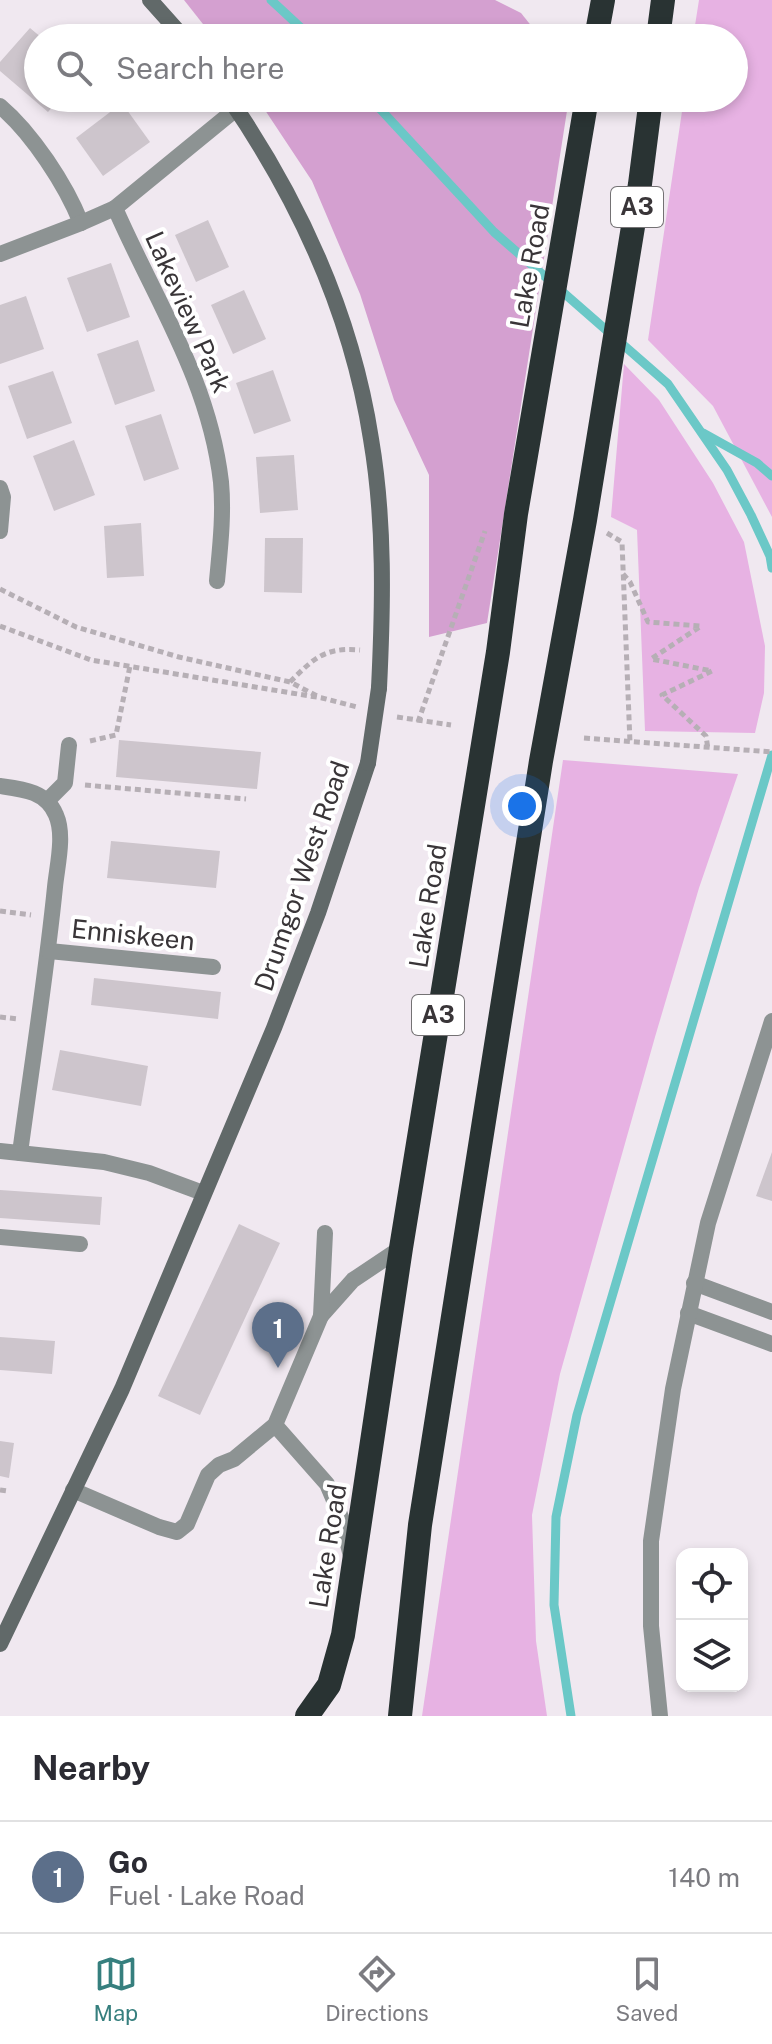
<!DOCTYPE html>
<meta charset="utf-8">
<style>
:root{--surface:#fff;--page:#f2f2f3;--text:#2b2b33;--muted:#7c7c81;--line:#e1e1e2;--accent:#367f7e}
body{margin:0;font-family:"Public Sans",sans-serif;background:var(--page);color:var(--text)}
.controls{position:absolute;right:24px;bottom:24px;display:grid;overflow:hidden;border-radius:16px;box-shadow:0 4px 12px #0003}
.controls button{width:72px;height:72px;display:grid;place-items:center;padding:0;border:0;border-bottom:2px solid var(--line);background:var(--surface);color:var(--text);font:40px sans-serif}
.you{position:absolute;left:522px;top:806px;width:28px;height:28px;margin:-20px;border:6px solid #fff;border-radius:50%;background:#1a73e8;box-shadow:0 0 0 12px #1a73e833}
.badge{display:grid;place-items:center;width:52px;height:52px;border-radius:50%;background:var(--accent);color:#fff;font-size:26px;font-weight:700}
.pin{position:absolute;translate:-50% -66px;filter:drop-shadow(0 2px 4px #0008)}
.pin::after{content:'';position:absolute;top:42px;width:28px;height:24px;background:inherit;clip-path:polygon(0 0,100% 0,50% 100%)}
.list{margin:0;padding:0;list-style:none}
h2{display:flex;justify-content:space-between;align-items:center;height:104px;margin:0;padding:0 32px;font-size:34px}
h2 small{font-size:26px;font-weight:400;color:var(--muted)}
.list li{display:grid;grid-template-columns:52px 1fr auto;gap:24px;align-items:center;box-sizing:border-box;height:112px;padding:0 32px;border-top:2px solid var(--line)}
.list b{display:block;font-size:30px;white-space:nowrap}
.list p{margin:0;font-size:26px;white-space:nowrap;color:var(--muted)}
.list em{font-size:26px;font-style:normal;color:var(--muted)}
.icon{flex:none;width:44px;height:44px;fill:none;stroke:currentColor;stroke-width:2;stroke-linecap:round;stroke-linejoin:round}
.map{position:relative;flex:none;width:772px;height:1716px;overflow:hidden}
.search{position:absolute;background:var(--surface);box-shadow:0 4px 12px #0003;left:24px;right:24px;top:24px;height:88px;display:flex;align-items:center;gap:20px;box-sizing:border-box;padding:0 28px;border-radius:44px;color:var(--muted);font-size:30px}
.sheet{height:216px;background:var(--surface)}
nav{display:flex;justify-content:space-around;align-items:center;box-sizing:border-box;height:112px;border-top:2px solid var(--line);background:var(--surface);font-size:22px;color:var(--muted)}
nav a{display:grid;justify-items:center;gap:4px}
nav .on{color:var(--accent)}
.map>svg:first-child{display:block}
.green{fill:#e7b2e3}
.forest{fill:#d4a0d0}
.lines{fill:none;stroke-linecap:round;stroke-linejoin:round}
.stream{stroke:#6bc8c7;stroke-width:9}
.building{fill:#cdc5cc}
.path{stroke:#b6afb5;stroke-width:5;stroke-dasharray:6 4;stroke-linecap:butt}
.lane{stroke:#8d9393;stroke-width:16}
.street{stroke:#8d9393;stroke-width:16}
.secondary{stroke:#616969;stroke-width:16}
.highway{stroke:#293333;stroke-width:24}
.secondary-bridge{stroke:#616969;stroke-width:16}
.labels{text-anchor:middle;stroke-width:8;stroke-linejoin:round;paint-order:stroke}
.shield{fill:#fff;stroke:#747274;stroke-width:2}
.shield-label{font-size:24px;font-weight:bold;fill:#393538}
.street-label{font-size:26px;fill:#393538;stroke:#fff}
</style>
<div class="map">
<svg width="772" height="1716" viewBox="0 0 772 1716">
<rect width="100%" height="100%" fill="#f0e8f0"/>
<!-- green -->
<g class="green">
<polygon points="699,0 772,0 772,517 713,406 648,340 684,98 734,98 734,38 693,38"/>
<polygon points="624,364 659,400 713,483 744,542 765,646 764,693 755,733 645,731 637,530 611,517"/>
<polygon points="563,760 738,774 699,888 655,1037 560,1374 532,1515 536,1641 547,1716 422,1716"/>
</g>
<!-- forest -->
<g class="forest">
<polygon points="184,0 495,0 521,13 541,38 214,38"/>
<polygon points="257,98 569,98 487,623 429,637 429,475 394,400 360,294 312,181"/>
</g>
<g class="lines">
<!-- stream -->
<g class="stream">
<polyline points="271,0 312,38"/>
<polyline points="370,98 494,232 668,384 727,470 751,515 770,556 772,568"/>
<polyline points="703,433 757,463 772,476"/>
<polyline points="571,1716 554,1605 556,1517 577,1415 772,755"/>
</g>
</g>
<!-- building -->
<g class="building">
<polygon points="30,28 42,38 38,38 38,98 60,98 48,112 0,71 0,62"/>
<polygon points="122,103 150,142 103,176 76,138"/>
<polygon points="208,220 229,267 196,282 175,235"/>
<polygon points="111,263 130,317 87,332 67,278"/>
<polygon points="244,290 266,339 233,354 211,305"/>
<polygon points="26,296 44,349 0,364 0,305"/>
<polygon points="138,340 155,391 115,405 97,354"/>
<polygon points="273,370 291,421 254,434 236,383"/>
<polygon points="53,371 72,423 27,439 8,386"/>
<polygon points="161,414 179,469 144,481 125,426"/>
<polygon points="74,440 95,495 54,511 33,456"/>
<polygon points="294,455 298,510 260,513 256,457"/>
<polygon points="141,523 144,576 107,578 104,526"/>
<polygon points="265,538 303,538 302,593 264,592"/>
<polygon points="119,740 261,752 257,789 116,777"/>
<polygon points="111,841 220,851 216,888 107,878"/>
<polygon points="94,978 221,992 218,1019 91,1005"/>
<polygon points="60,1050 148,1066 141,1106 52,1090"/>
<polygon points="772,1152 772,1201 756,1196"/>
<polygon points="0,1190 102,1197 100,1225 0,1218"/>
<polygon points="239,1224 280,1243 200,1415 158,1396"/>
<polygon points="0,1337 55,1341 52,1374 0,1370"/>
<polygon points="0,1441 14,1443 9,1478 0,1476"/>
</g>
<g class="lines">
<!-- path -->
<g class="path">
<polyline points="607,533 622,542 630,743"/>
<polyline points="623,574 630,582 648,622 701,626 651,659 712,671 662,695 706,736 708,749"/>
<polyline points="0,589 76,627 179,657 290,682 317,696"/>
<polyline points="0,626 91,660 322,698 357,707"/>
<path d="M290,682C314,658 325,647 360,650"/>
<polyline points="397,717 451,725"/>
<polyline points="418,722 485,531"/>
<polyline points="584,738 772,752"/>
<polyline points="90,741 116,735 130,666"/>
<polyline points="85,785 246,799"/>
<polyline points="0,911 31,915"/>
<polyline points="0,1017 18,1019"/>
<polyline points="0,1490 7,1491"/>
</g>
<!-- lane -->
<g class="lane">
<polyline points="0,1237 80,1244"/>
<polyline points="694,1283 772,1312"/>
<polyline points="688,1313 772,1344"/>
<polyline points="321,1316 353,1280 401,1248"/>
<polyline points="275,1425 327,1484 341,1517 351,1556"/>
<polyline points="73,1490 159,1527 177,1532 187,1524 208,1475 219,1465 234,1459 275,1425 321,1316 325,1233"/>
<polyline points="660,1716 651,1626 651,1541 673,1389 708,1223 772,1021"/>
</g>
<!-- street -->
<g class="street">
<path d="M0,106C32,133 66,185 81,223"/>
<polyline points="0,254 81,223 115,208"/>
<polyline points="0,488 3,497 0,531"/>
<path d="M217,581C220,548 224,515 221,482C209,379 155,300 115,208L236,109"/>
<path d="M0,786C22,789 46,791 56,815C65,835 57,866 55,887C46,976 32,1064 20,1153"/>
<polyline points="47,801 65,783 69,745"/>
<polyline points="49,951 213,967"/>
<polyline points="0,1151 104,1162 149,1173 203,1193"/>
</g>
<!-- secondary -->
<g class="secondary">
<polyline points="150,0 184,38"/>
<path d="M229,98C299,200 352,316 371,439C385,521 383,606 379,688"/>
<polyline points="0,1644 122,1389 274,1028 318,913 368,763"/>
</g>
<!-- highway -->
<g class="highway">
<polyline points="596,38 603,0"/>
<polyline points="658,38 663,0"/>
<polyline points="307,1716 329,1685 343,1635 401,1248 498,652 516,514 587,98"/>
<polyline points="400,1716 420,1525 541,761 585,520 640,184 651,98"/>
</g>
<!-- secondary-bridge -->
<polyline class="secondary-bridge" points="368,763 379,688"/>
</g>
<g class="labels">
<!-- shield labels -->
<g class="shield">
<rect x="611" y="187" width="52" height="40" rx="6"/>
<rect x="412" y="995" width="52" height="40" rx="6"/>
</g>
<g class="shield-label">
<text x="637" y="215">A3</text>
<text x="438" y="1023">A3</text>
</g>
<!-- street labels -->
<g class="street-label">
<text transform="translate(530 266) rotate(-80)" y="9">Lake Road</text>
<text transform="translate(188 312) rotate(66)" y="9">Lakeview Park</text>
<text transform="translate(302 876) rotate(-71)" y="9">Drumgor West Road</text>
<text transform="translate(428 906) rotate(-81)" y="9">Lake Road</text>
<text transform="translate(133 935) rotate(6)" y="9">Enniskeen</text>
<text transform="translate(328 1546) rotate(-81)" y="9">Lake Road</text>
</g>
</g>
</svg>
<div class="controls">
<button><svg class="icon" aria-label="locate" viewBox="0 0 24 24"><circle cx="12" cy="12" r="6"/><path d="M12 2v4M12 18v4M2 12h4M18 12h4"/></svg></button>
<button><svg class="icon" aria-label="layers" viewBox="0 0 24 24"><path d="M12 4l9 5-9 5-9-5zM3 14l9 5 9-5"/></svg></button>
</div>
<div class="you"></div>
<div class="pin badge" style="left:278px;top:1368px;background:#5c6f8a">1</div>
<div class="search"><svg class="icon" aria-label="search" viewBox="0 0 24 24"><circle cx="10" cy="10" r="6"/><path d="M15 15l6 6"/></svg>Search here</div>
</div>
<section class="sheet">
<h2>Nearby<small></small></h2>
<ul class="list">
<li><span class="badge" style="background:#5c6f8a">1</span><div><b>Go</b><p>Fuel · Lake Road</p></div><em>140 m</em></li>
</ul>
</section>
<nav>
<a class="on"><svg class="icon" aria-label="map" viewBox="0 0 24 24"><path d="M3 6l6-2 6 2 6-2v14l-6 2-6-2-6 2zM9 4v14M15 6v14"/></svg>Map</a>
<a><svg class="icon" aria-label="directions" viewBox="0 0 24 24"><path d="M12 3l9 9-9 9-9-9zM9 14v-3h6M13 9l2 2-2 2"/></svg>Directions</a>
<a><svg class="icon" aria-label="saved" viewBox="0 0 24 24"><path d="M7 4h10v16l-5-4-5 4z"/></svg>Saved</a>
</nav>
